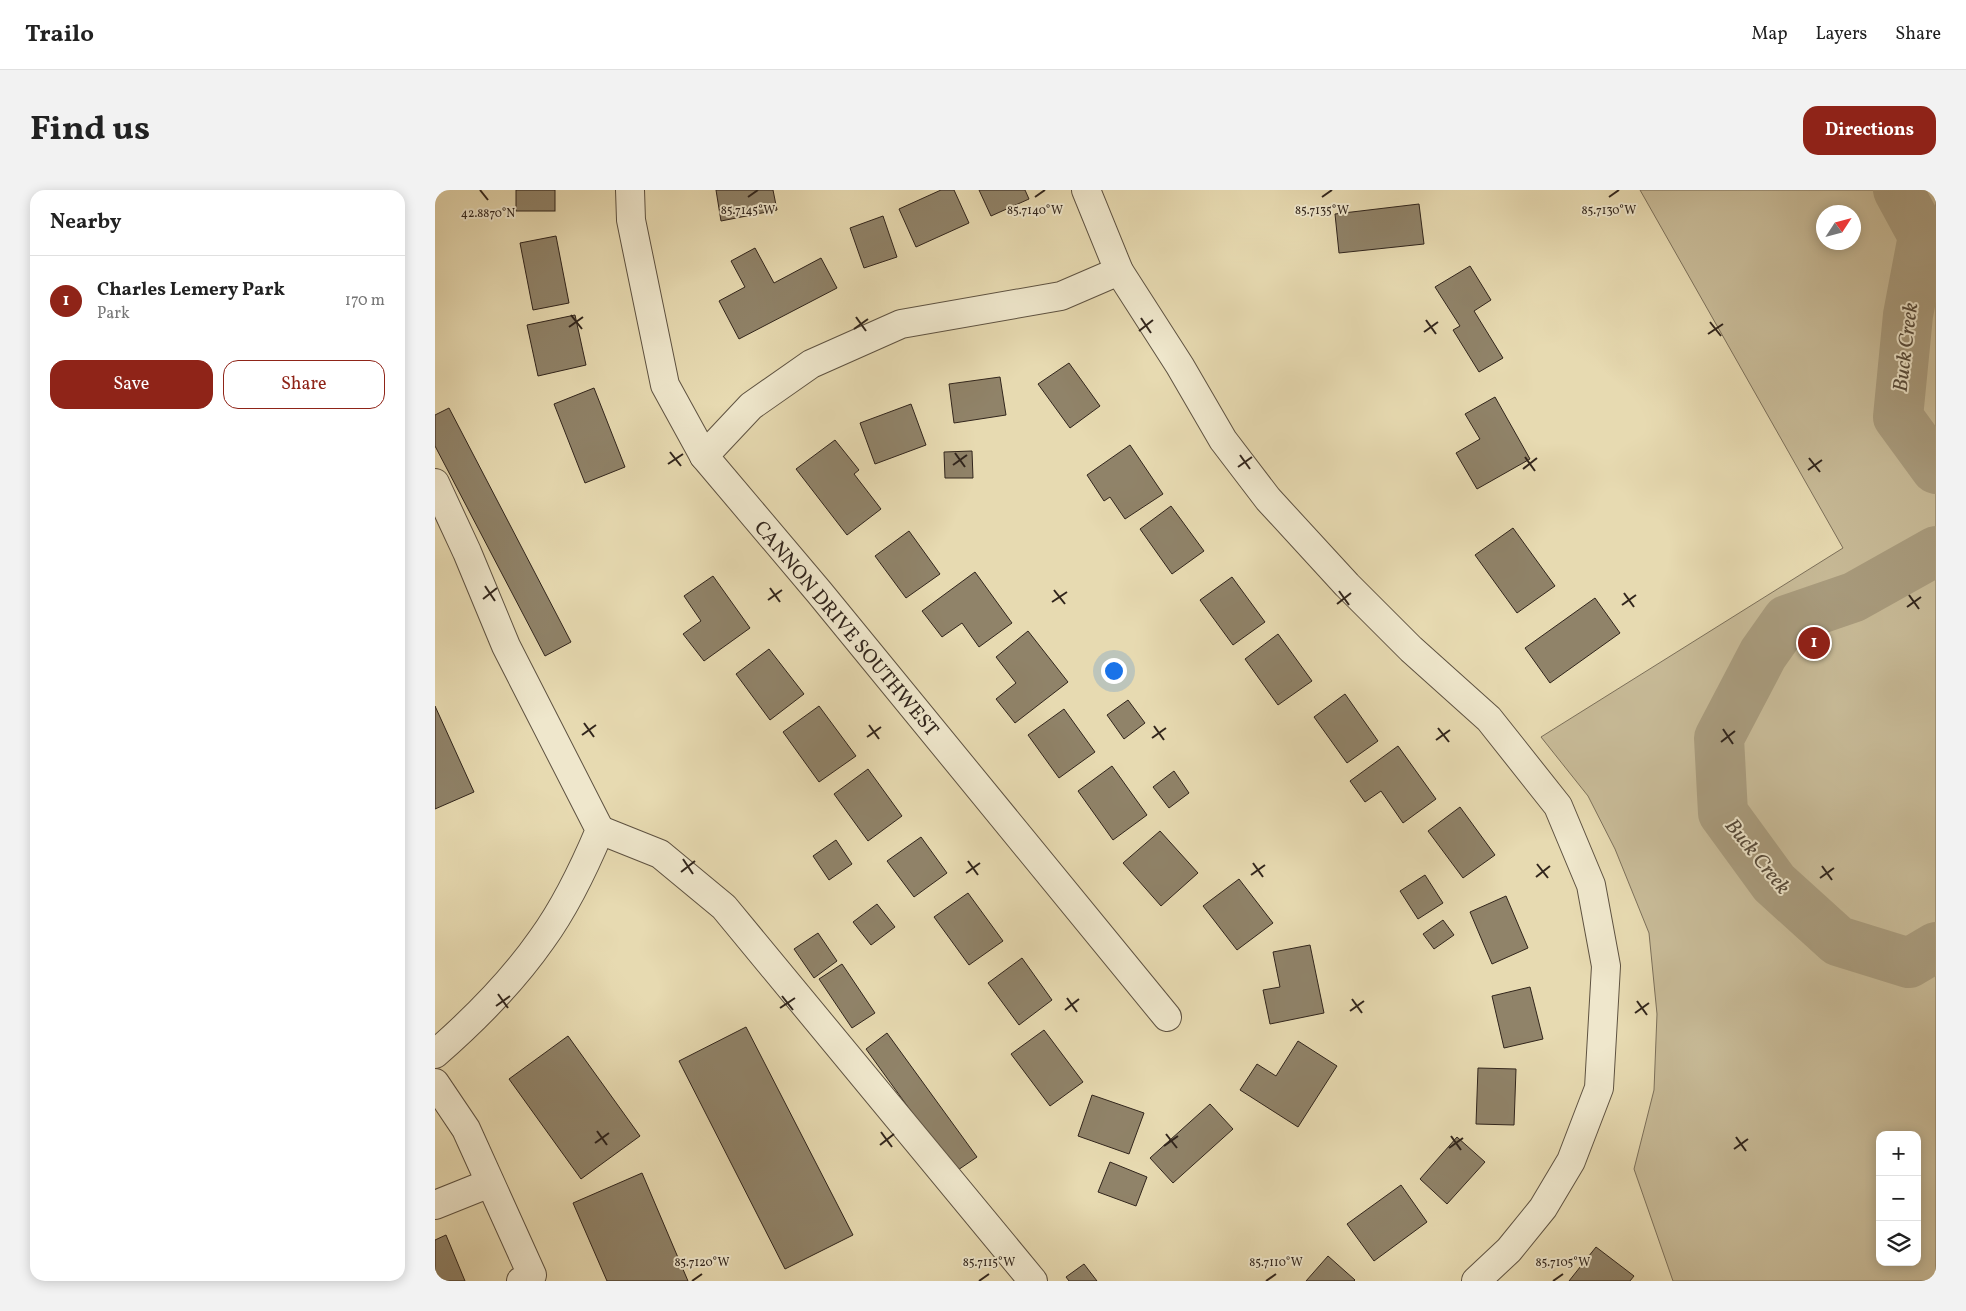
<!DOCTYPE html>
<meta charset="utf-8">
<style>
:root{--surface:#fff;--page:#f2f2f2;--text:#222;--muted:#767676;--line:#e0e0e0;--accent:#8f2418}
body{margin:0;font-family:Vollkorn,serif;background:var(--page);color:var(--text)}
.controls{position:absolute;right:15px;bottom:15px;display:grid;overflow:hidden;border-radius:10px;box-shadow:0 2px 12px #0003}
.controls button{width:45px;height:45px;display:grid;place-items:center;padding:0;border:0;border-bottom:1px solid var(--line);background:var(--surface);color:var(--text);font:25px sans-serif}
.compass{position:absolute;left:1381px;top:15px;width:45px;height:45px;border-radius:50%;background:var(--surface);box-shadow:0 2px 12px #0003;rotate:54deg}
.you{position:absolute;left:678px;top:480px;width:18px;height:18px;margin:-12px;border:4px solid #fff;border-radius:50%;background:#1a73e8;box-shadow:0 0 0 8px #1a73e833}
.badge{display:grid;place-items:center;width:32px;height:32px;border-radius:50%;background:var(--accent);color:#fff;font-size:16px;font-weight:700}
.pin{position:absolute;translate:-50% -50%;border:2px solid #fff;box-shadow:0 1px 5px #0006}
.list{margin:0;padding:0;list-style:none}
h2{display:flex;justify-content:space-between;align-items:center;height:65px;margin:0;padding:0 20px;font-size:21px}
h2 small{font-size:16px;font-weight:400;color:var(--muted)}
.list li{display:grid;grid-template-columns:32px 1fr auto;gap:15px;align-items:center;box-sizing:border-box;height:90px;padding:0 20px;border-top:1px solid var(--line)}
.list b{display:block;font-size:19px;white-space:nowrap}
.list p{margin:0;font-size:16px;white-space:nowrap;color:var(--muted)}
.list em{font-size:16px;font-style:normal;color:var(--muted)}
.actions{display:flex;gap:10px;padding:15px 20px}
.actions a{flex:1;padding:11px 0;border:1px solid var(--accent);border-radius:15px;text-align:center;font-size:18px;color:var(--accent)}
.actions .main{background:var(--accent);color:#fff}
.icon{flex:none;width:28px;height:28px;fill:none;stroke:currentColor;stroke-width:2;stroke-linecap:round;stroke-linejoin:round}
.map{position:relative;flex:none;width:1501px;height:1091px;overflow:hidden;border-radius:15px}
header{display:flex;align-items:center;gap:30px;box-sizing:border-box;height:70px;padding:0 25px;background:var(--surface);border-bottom:1px solid var(--line)}
header strong{font-size:24px}
nav{display:flex;gap:28px;margin-inline-start:auto;font-size:18px}
.intro{display:flex;align-items:center;justify-content:space-between;box-sizing:border-box;height:120px;padding:0 30px}
h1{margin:0;font-size:35px}
.button{padding:12px 22px;border-radius:15px;background:var(--accent);color:#fff;font-size:18px;font-weight:700}
main{display:flex;gap:30px;padding:0 30px}
aside{flex:1;background:var(--surface);border-radius:15px;box-shadow:0 2px 12px #0003}
.map>svg:first-child{display:block}
.green{fill:#c8bb98;stroke:#7c705a;fill-rule:evenodd}
.lines{fill:none;stroke-linecap:round;stroke-linejoin:round}
.river{stroke:#a99c7e;stroke-width:50}
.building{fill:#908369;stroke:#31251c}
.minor-casing{stroke:#5e5241;stroke-width:30}
.minor{stroke:#efe7cc;stroke-width:28}
.ticks{fill:none;stroke:#31251c;stroke-width:2}
.labels{text-anchor:middle;stroke-width:4;stroke-linejoin:round;paint-order:stroke}
.street-label{font-size:20px;fill:#31251c;stroke:#efe7cc}
.water-label{font-size:21px;font-style:italic;fill:#554939;stroke:#efe7cc}
.ticks-label{font-size:12px;text-anchor:middle;fill:#31251c;stroke:#efe7cc;stroke-width:4;stroke-linejoin:round;paint-order:stroke}
</style>
<header>
<strong>Trailo</strong>
<nav><a>Map</a><a>Layers</a><a>Share</a></nav>
</header>
<div class="intro"><h1>Find us</h1><a class="button">Directions</a></div>
<main>
<aside>
<h2>Nearby<small></small></h2>
<ul class="list">
<li><span class="badge">1</span><div><b>Charles Lemery Park</b><p>Park</p></div><em>170 m</em></li>
</ul>
<div class="actions"><a class="main">Save</a><a>Share</a></div>
</aside>
<div class="map">
<svg width="1501" height="1091" viewBox="0 0 1501 1091">
<rect width="100%" height="100%" fill="#e7dab1"/>
<filter id="stains"><feTurbulence type="fractalNoise" baseFrequency=".004" numOctaves="4"/><feColorMatrix values="0 0 0 0 .2 0 0 0 0 .09 0 0 0 0 .02 0 0 0 .5 -.17"/></filter>
<radialGradient id="worn" r=".72"><stop offset=".6" stop-color="#630" stop-opacity="0"/><stop offset="1" stop-color="#630" stop-opacity=".3"/></radialGradient>
<!-- green -->
<path class="green" d="M1205,0H1501V1091H1238L1199,979L1219,900L1222,824L1214,743L1180,659L1153,606L1106,547L1408,358ZM1388,22H1418V52H1388ZM1445,945H1482V1072H1445Z"/>
<g class="lines">
<!-- river -->
<g class="river">
<polyline points="1463,0 1488,46 1473,125 1463,227 1501,279"/>
<polyline points="1501,361 1419,407 1352,430 1328,464 1284,548 1288,623 1339,693 1403,751 1474,773 1501,757"/>
</g>
</g>
<!-- building -->
<g class="building">
<rect x="81" y="0" width="39" height="21"/>
<polygon points="281,0 338,0 342,20 286,31"/>
<polygon points="506,0 519,0 534,33 481,57 464,19"/>
<polygon points="544,0 590,0 594,9 556,26"/>
<polygon points="984,14 989,54 904,63 900,24"/>
<polygon points="448,26 462,67 429,78 415,38"/>
<polygon points="121,46 134,113 98,120 85,53"/>
<polygon points="320,58 339,93 386,68 402,98 304,149 284,111 310,97 296,71"/>
<polygon points="1035,76 1056,110 1039,121 1068,168 1044,182 1018,140 1025,136 1000,97"/>
<polygon points="140,125 151,175 103,186 92,135"/>
<polygon points="634,173 665,216 635,238 603,194"/>
<polygon points="565,187 571,225 519,233 514,194"/>
<polygon points="159,198 190,277 150,293 119,214"/>
<polygon points="1060,207 1095,269 1042,299 1021,263 1045,249 1030,224"/>
<polygon points="476,214 491,255 440,274 425,233"/>
<polygon points="14,218 136,452 110,466 0,256 0,225"/>
<polygon points="400,250 424,280 419,284 446,319 412,345 361,279"/>
<polygon points="695,255 728,304 690,329 675,307 669,311 652,285"/>
<polygon points="537,261 538,288 510,288 509,262"/>
<polygon points="736,316 769,361 737,384 705,339"/>
<polygon points="1078,338 1120,396 1082,423 1040,365"/>
<polygon points="474,341 505,384 471,408 440,366"/>
<polygon points="540,382 577,433 544,457 527,433 507,447 487,421"/>
<polygon points="278,386 315,438 269,471 248,444 266,431 249,406"/>
<polygon points="797,387 830,432 798,455 765,410"/>
<polygon points="1160,408 1185,443 1115,493 1090,458"/>
<polygon points="593,441 633,492 580,533 561,509 581,493 561,467"/>
<polygon points="843,444 877,491 843,515 810,469"/>
<polygon points="334,459 369,504 335,530 301,484"/>
<polygon points="910,504 943,551 912,573 879,527"/>
<polygon points="693,510 710,533 689,549 672,525"/>
<polygon points="0,516 39,602 0,619"/>
<polygon points="384,516 421,566 384,592 348,542"/>
<polygon points="629,519 660,562 624,588 593,545"/>
<polygon points="963,556 1001,609 968,633 946,601 930,612 915,591"/>
<polygon points="677,576 712,625 678,650 643,601"/>
<polygon points="433,579 467,626 433,651 399,604"/>
<polygon points="739,581 754,603 734,618 718,597"/>
<polygon points="1025,617 1060,665 1028,688 993,641"/>
<polygon points="725,641 763,683 726,716 688,673"/>
<polygon points="486,647 512,683 479,707 452,671"/>
<polygon points="401,650 417,674 394,690 378,666"/>
<polygon points="990,685 1008,713 983,729 965,701"/>
<polygon points="804,689 838,733 802,760 768,716"/>
<polygon points="533,703 568,751 534,775 499,727"/>
<polygon points="1071,706 1093,758 1057,774 1035,722"/>
<polygon points="442,714 460,737 436,755 418,732"/>
<polygon points="1008,730 1019,745 999,759 988,744"/>
<polygon points="383,743 402,771 379,788 359,759"/>
<polygon points="875,755 889,823 835,834 828,800 845,797 838,762"/>
<polygon points="587,768 617,810 584,835 553,793"/>
<polygon points="407,774 440,823 417,838 384,789"/>
<polygon points="1095,797 1108,849 1069,858 1057,806"/>
<polygon points="311,837 418,1045 350,1079 244,871"/>
<polygon points="609,840 648,892 615,916 576,864"/>
<polygon points="452,843 542,967 520,982 431,859"/>
<polygon points="133,846 205,946 146,989 74,889"/>
<polygon points="863,851 902,876 863,937 805,900 822,874 841,886"/>
<polygon points="1043,878 1081,879 1079,935 1041,934"/>
<polygon points="657,905 709,923 694,964 643,946"/>
<polygon points="775,914 798,939 738,993 715,968"/>
<polygon points="1022,947 1050,972 1012,1014 985,989"/>
<polygon points="675,972 712,987 701,1016 663,1002"/>
<polygon points="207,983 253,1091 172,1091 138,1013"/>
<polygon points="966,995 992,1032 939,1071 912,1034"/>
<polygon points="11,1045 30,1091 0,1091 0,1050"/>
<polygon points="1161,1057 1199,1086 1195,1091 1134,1091"/>
<polygon points="893,1066 920,1090 919,1091 871,1091"/>
<polygon points="649,1074 662,1091 634,1091 631,1087"/>
</g>
<g class="lines">
<!-- minor casing -->
<g class="minor-casing">
<g id="minor">
<polyline points="195,0 196,30 230,195 269,266 384,402 732,827"/>
<polyline points="651,0 684,81 745,176 788,250 833,309 912,395 976,459 1054,529 1123,616 1156,695 1171,776 1164,898 1136,971 1108,1018 1074,1060 1041,1091"/>
<polyline points="269,266 316,216 376,174 466,134 626,106 684,81"/>
<path d="M0,293L32,362L71,456L165,640C149,678 131,716 107,749C77,792 39,830 0,864"/>
<polyline points="165,640 225,664 289,717 598,1091"/>
<polyline points="0,893 31,939 97,1085 86,1091"/>
<polyline points="0,1015 55,993"/>
</g>
</g>
<!-- minor -->
<use href="#minor" class="minor"/>
</g>
<!-- ticks -->
<path class="ticks" d="M45,0L53,10M313,7L323,0M600,7L610,0M887,7L897,0M1174,7L1184,0M136,125L147,139M421,127L431,141M706,128L716,143M991,130L1001,144M1275,132L1286,146M134,137L148,127M419,139L433,129M704,141L718,130M989,142L1003,132M1273,144L1288,134M235,262L246,276M520,263L530,277M805,265L815,279M1090,267L1100,281M1374,268L1385,282M233,274L248,264M518,275L532,265M803,277L817,267M1088,279L1102,268M1373,280L1387,270M50,396L60,411M335,398L345,412M619,400L630,414M904,401L914,415M1189,403L1199,417M1474,405L1484,419M48,409L62,398M333,410L347,400M617,412L632,402M902,414L916,403M1187,415L1201,405M1472,417L1486,407M149,533L159,547M434,535L444,549M719,536L729,550M1003,538L1014,552M1288,539L1298,554M147,545L161,535M432,547L446,537M717,548L731,538M1001,550L1015,540M1286,552L1300,541M248,669L258,684M533,671L543,685M818,673L828,687M1102,674L1113,688M1387,676L1397,690M246,682L260,671M531,683L545,673M816,685L830,675M1101,687L1115,676M1385,688L1399,678M63,804L73,818M347,806L358,820M632,808L642,822M917,809L927,823M1202,811L1212,825M61,816L75,806M345,818L360,808M630,820L644,809M915,821L929,811M1200,823L1214,813M162,941L172,955M446,942L457,957M731,944L742,958M1016,946L1026,960M1301,947L1311,961M160,953L174,943M445,955L459,944M729,956L743,946M1014,958L1028,948M1299,959L1313,949M257,1091L267,1084M544,1091L554,1084M831,1091L841,1084M1118,1091L1128,1084"/>
<g class="labels">
<!-- street labels -->
<g class="street-label">
<text transform="translate(412 438) rotate(50)" y="7">CANNON DRIVE SOUTHWEST</text>
</g>
<!-- water labels -->
<g class="water-label">
<text transform="translate(1470 157) rotate(-83)" y="7">Buck Creek</text>
<text transform="translate(1323 666) rotate(51)" y="7">Buck Creek</text>
</g>
</g>
<g class="ticks-label">
<text x="313" y="24">85.7145°W</text>
<text x="600" y="24">85.7140°W</text>
<text x="887" y="24">85.7135°W</text>
<text x="1174" y="24">85.7130°W</text>
<text x="53" y="27">42.8870°N</text>
<text x="267" y="1076">85.7120°W</text>
<text x="554" y="1076">85.7115°W</text>
<text x="841" y="1076">85.7110°W</text>
<text x="1128" y="1076">85.7105°W</text>
</g>
<rect width="100%" height="100%" filter="url(#stains)"/>
<rect width="100%" height="100%" fill="url(#worn)"/>
</svg>
<div class="controls">
<button>+</button>
<button>−</button>
<button><svg class="icon" aria-label="layers" viewBox="0 0 24 24"><path d="M12 4l9 5-9 5-9-5zM3 14l9 5 9-5"/></svg></button>
</div>
<svg class="compass" viewBox="-18 -18 36 36"><path d="M0-13l5 13h-10z" fill="#e53935"/><path d="M0 13l5-13h-10z" fill="#767676"/></svg>
<div class="you"></div>
<div class="pin badge" style="left:1379px;top:453px">1</div>
</div>
</main>
